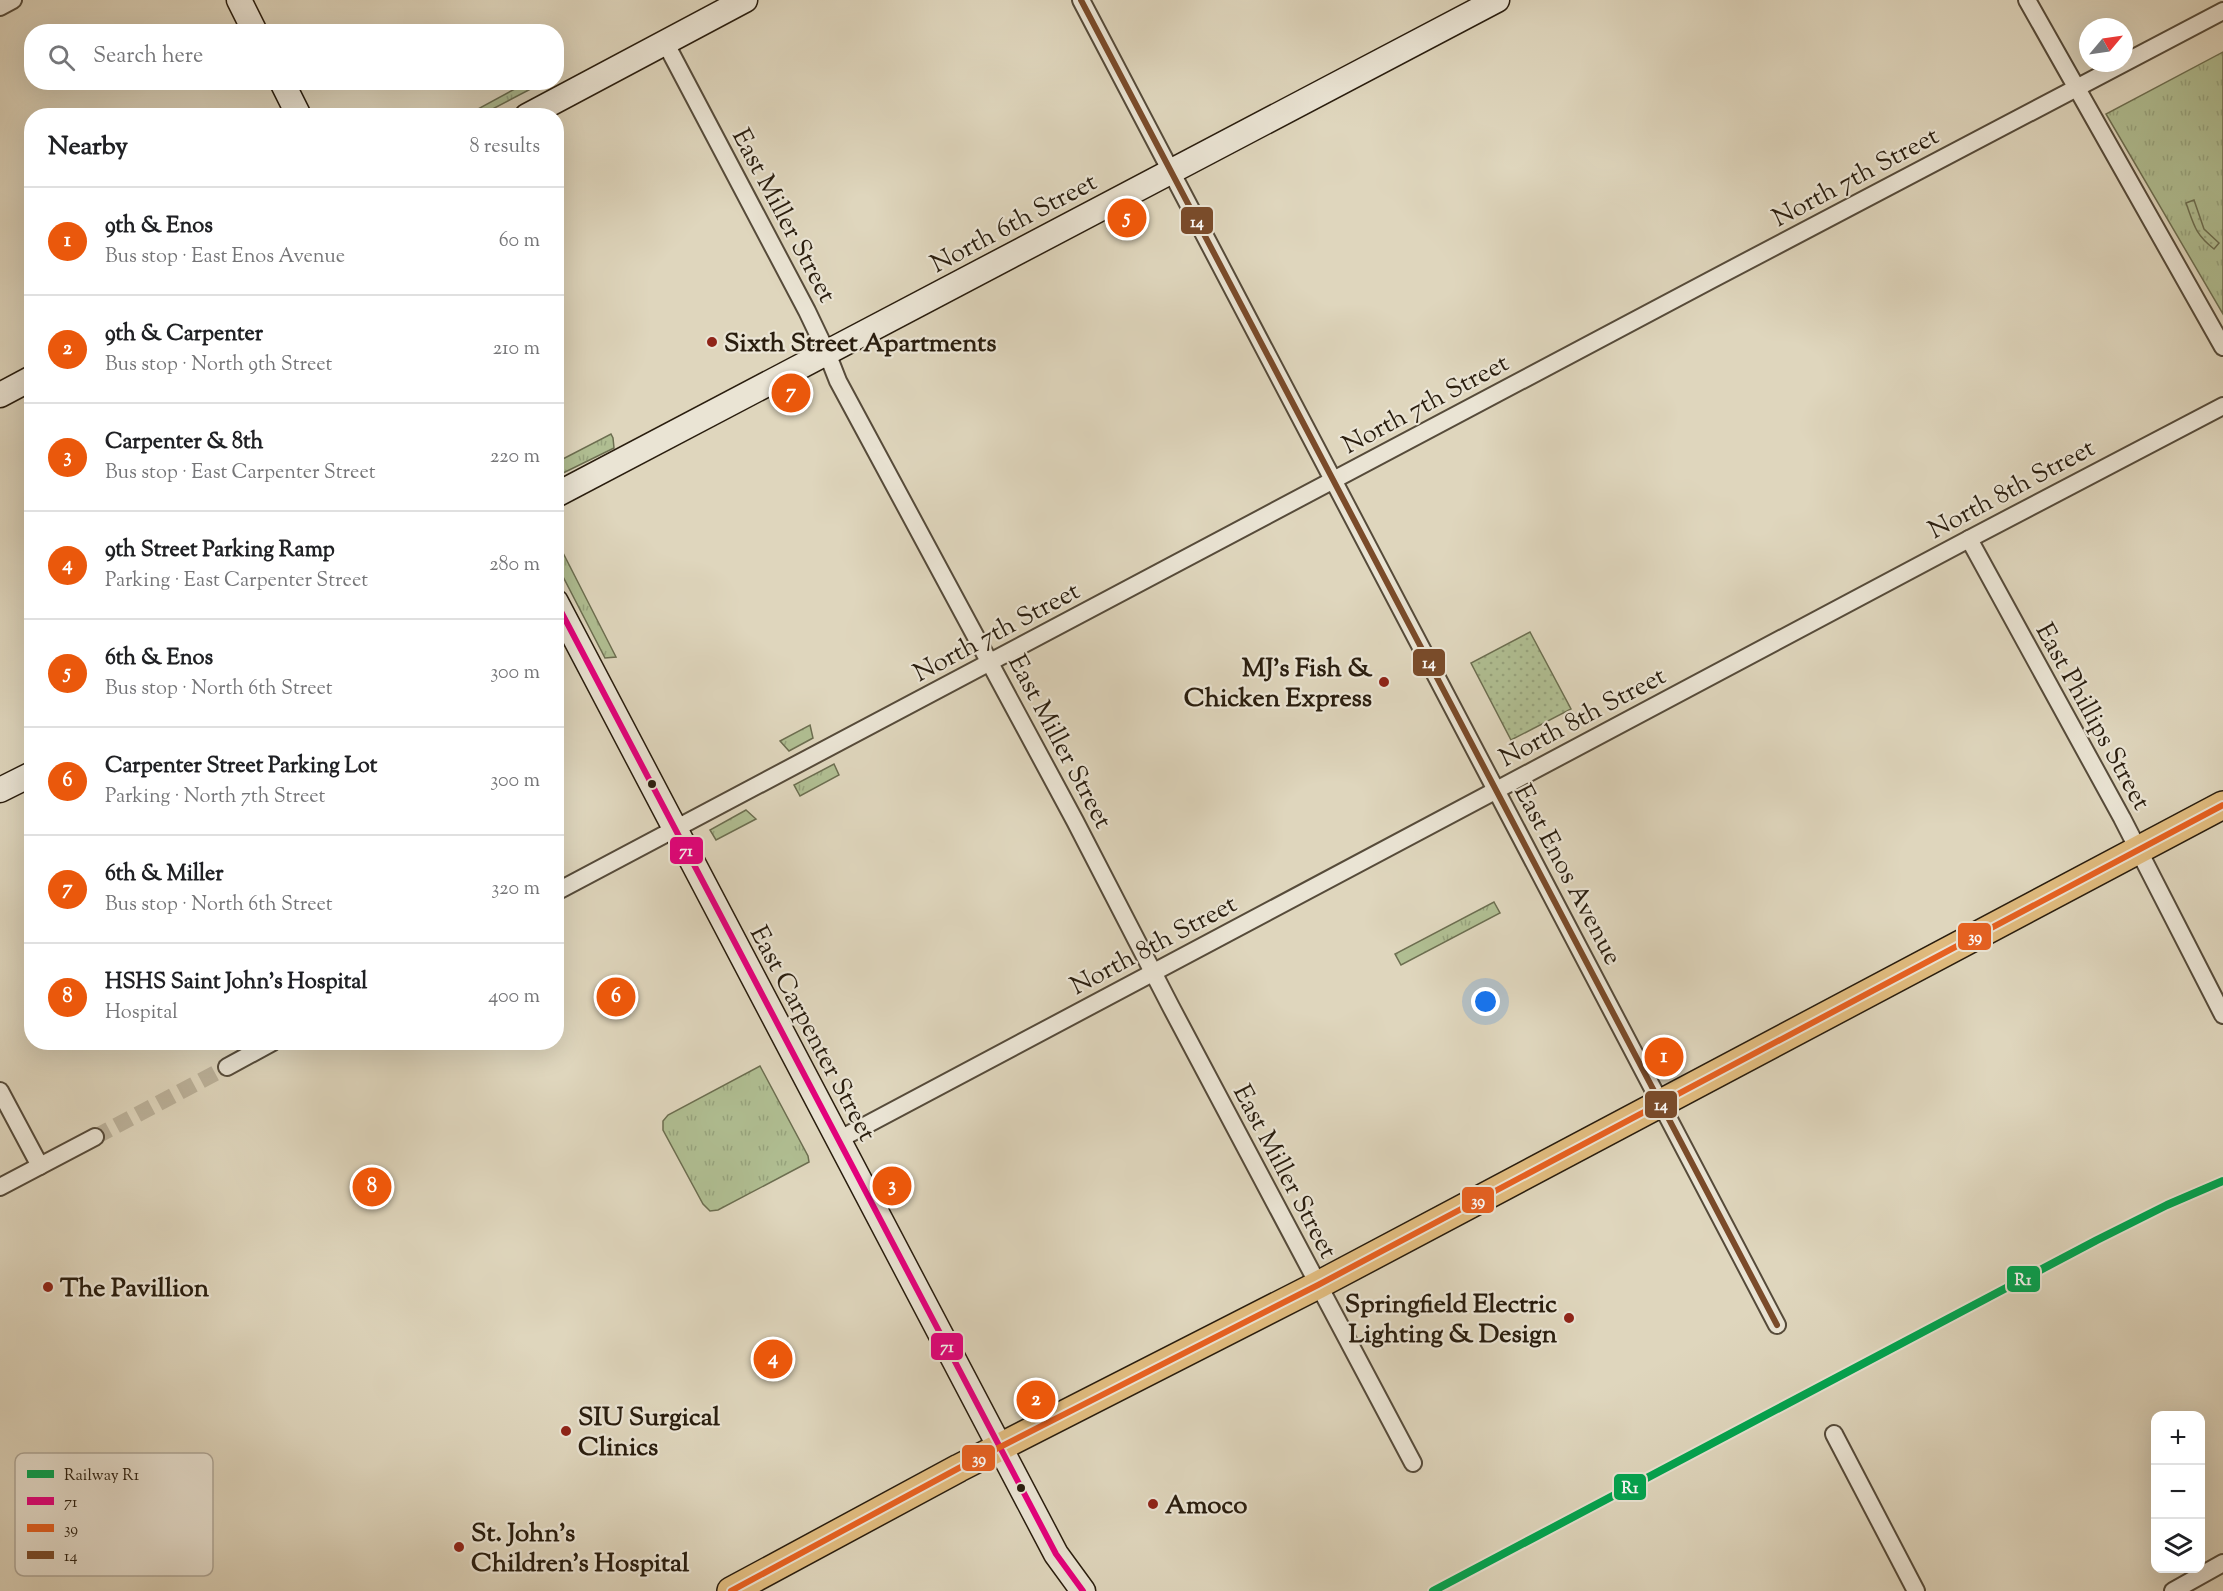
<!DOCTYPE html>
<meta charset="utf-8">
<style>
:root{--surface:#fff;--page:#f2f2f2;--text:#202124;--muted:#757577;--line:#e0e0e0;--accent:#ea580c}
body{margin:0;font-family:"Sorts Mill Goudy",serif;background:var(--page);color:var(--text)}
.controls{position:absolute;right:18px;bottom:18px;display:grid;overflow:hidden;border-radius:12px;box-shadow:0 6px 24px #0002}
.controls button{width:54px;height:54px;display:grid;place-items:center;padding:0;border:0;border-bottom:2px solid var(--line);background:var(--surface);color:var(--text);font:30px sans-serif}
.compass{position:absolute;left:2079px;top:18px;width:54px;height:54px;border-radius:50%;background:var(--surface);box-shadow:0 6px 24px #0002;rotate:61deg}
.you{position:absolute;left:1486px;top:1002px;width:21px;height:21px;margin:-15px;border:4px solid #fff;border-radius:50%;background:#1a73e8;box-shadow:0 0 0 9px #1a73e833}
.badge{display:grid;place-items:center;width:39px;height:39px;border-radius:50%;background:var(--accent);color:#fff;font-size:20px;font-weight:700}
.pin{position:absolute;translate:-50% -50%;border:3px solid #fff;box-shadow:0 2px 6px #0006}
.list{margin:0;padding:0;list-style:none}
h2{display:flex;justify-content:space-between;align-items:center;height:78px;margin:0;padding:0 24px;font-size:26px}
h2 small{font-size:20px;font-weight:400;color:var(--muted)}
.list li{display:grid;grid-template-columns:39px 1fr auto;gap:18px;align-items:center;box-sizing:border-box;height:108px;padding:0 24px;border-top:2px solid var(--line)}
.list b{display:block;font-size:22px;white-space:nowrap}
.list p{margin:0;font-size:20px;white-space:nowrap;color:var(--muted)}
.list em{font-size:20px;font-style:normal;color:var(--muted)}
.icon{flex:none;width:33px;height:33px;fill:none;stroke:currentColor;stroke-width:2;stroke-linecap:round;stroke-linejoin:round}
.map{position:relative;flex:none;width:2223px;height:1591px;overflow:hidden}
.search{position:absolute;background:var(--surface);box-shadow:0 6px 24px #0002;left:24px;top:24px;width:540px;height:66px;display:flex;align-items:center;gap:15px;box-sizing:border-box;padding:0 21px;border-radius:24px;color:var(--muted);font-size:22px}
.panel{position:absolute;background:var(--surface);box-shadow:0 6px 24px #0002;left:24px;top:108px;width:540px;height:942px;border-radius:24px}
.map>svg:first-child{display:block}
.grass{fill:url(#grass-tufts);stroke:#6c6e50;stroke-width:1.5}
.garden{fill:url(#garden-dots);stroke:#6c6e50;stroke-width:1.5}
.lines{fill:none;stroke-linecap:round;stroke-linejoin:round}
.street-tunnel{stroke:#bbb19a;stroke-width:16;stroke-dasharray:16 8;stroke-linecap:butt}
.street-casing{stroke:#564b3a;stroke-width:20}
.secondary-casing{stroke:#291d0e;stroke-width:27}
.primary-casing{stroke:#291d0e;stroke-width:30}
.street{stroke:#eae4d4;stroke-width:16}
.secondary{stroke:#eae4d4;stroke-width:24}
.primary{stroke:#e0bb7e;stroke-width:27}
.bus-1-casing{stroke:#eae4d4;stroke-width:10}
.bus-2-casing{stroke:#eae4d4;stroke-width:10}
.bus-3-casing{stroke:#eae4d4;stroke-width:10}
.bus-1{stroke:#e5007d;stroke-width:6}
.bus-2{stroke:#e86121;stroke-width:6}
.bus-3{stroke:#7a4b2a;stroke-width:6}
.rail-1-casing{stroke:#eae4d4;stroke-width:12}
.rail-1{stroke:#00a651;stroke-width:8}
.poi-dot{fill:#8f2418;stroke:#eae4d4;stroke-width:2}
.bus-dot{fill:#291d0e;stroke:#eae4d4;stroke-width:2}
.labels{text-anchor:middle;stroke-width:4.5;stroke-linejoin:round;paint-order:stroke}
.street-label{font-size:26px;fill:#291d0e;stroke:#eae4d4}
.poi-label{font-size:26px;font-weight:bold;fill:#291d0e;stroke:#eae4d4;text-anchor:start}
.key{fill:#eae4d4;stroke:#b0a899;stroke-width:1.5}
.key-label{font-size:16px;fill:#291d0e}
.line-badge{stroke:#eae4d4;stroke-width:2}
.badge-label{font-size:16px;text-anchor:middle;font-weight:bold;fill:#fff}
</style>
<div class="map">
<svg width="2223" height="1591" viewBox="0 0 2223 1591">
<defs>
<pattern id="grass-tufts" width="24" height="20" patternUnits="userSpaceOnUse" patternTransform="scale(1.5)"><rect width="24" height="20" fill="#b0be92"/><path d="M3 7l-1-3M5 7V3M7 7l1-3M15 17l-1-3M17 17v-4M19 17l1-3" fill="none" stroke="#97a37d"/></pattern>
<pattern id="garden-dots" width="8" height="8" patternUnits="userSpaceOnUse" patternTransform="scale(1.5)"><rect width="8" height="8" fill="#b0be92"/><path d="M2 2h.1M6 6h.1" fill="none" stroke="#97a37d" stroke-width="1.8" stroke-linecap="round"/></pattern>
</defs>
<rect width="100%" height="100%" fill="#dfd6bd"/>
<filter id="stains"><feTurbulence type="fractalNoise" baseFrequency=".00333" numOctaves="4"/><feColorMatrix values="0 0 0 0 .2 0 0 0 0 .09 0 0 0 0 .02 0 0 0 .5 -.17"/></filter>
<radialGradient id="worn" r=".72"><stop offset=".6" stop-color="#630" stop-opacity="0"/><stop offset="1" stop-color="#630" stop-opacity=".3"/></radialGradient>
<!-- grass -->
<g class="grass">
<polygon points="2223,52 2223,314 2106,114"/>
<polygon points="526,83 542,83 485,113 476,110"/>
<polygon points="611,434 613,438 614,448 557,476 557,462"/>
<polygon points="557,541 616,657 605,658 557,565"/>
<polygon points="810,725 813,738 789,751 780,741"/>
<polygon points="834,764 839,775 800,796 794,785"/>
<polygon points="746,810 756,819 716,840 710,830"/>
<polygon points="1494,902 1500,913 1401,965 1395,954"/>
<polygon points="760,1066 808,1156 809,1162 718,1210 710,1211 703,1204 663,1130 663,1121 668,1115"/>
</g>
<!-- garden -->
<g class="garden">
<path d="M2194,200L2204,229L2219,243L2214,249C2195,234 2194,225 2186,203Z"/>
<polygon points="1530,632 1571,709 1511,740 1471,663"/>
</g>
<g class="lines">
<!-- street-tunnel -->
<polyline class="street-tunnel" points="95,1137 227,1067"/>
<!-- street casing -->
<g class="street-casing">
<g id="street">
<polyline points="1081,0 1777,1325"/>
<polyline points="2027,0 2223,347"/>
<polyline points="0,7 13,0"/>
<polyline points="665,42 807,311 827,353 838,381 1075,821 1171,1007 1413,1463"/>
<polyline points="1969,539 2122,818 2223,1015"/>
<polyline points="556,892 1711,280 2223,11"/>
<polyline points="227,1067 273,1042"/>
<polyline points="0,1091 40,1166"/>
<polyline points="838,1140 1969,539 2223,406"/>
<polyline points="0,1187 95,1137"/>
<polyline points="1834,1434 1916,1591"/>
<polyline points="2173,1591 2223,1563"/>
</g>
</g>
<!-- secondary casing -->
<g class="secondary-casing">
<g id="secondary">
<polyline points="239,0 255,32"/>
<polyline points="282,82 299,116"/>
<polyline points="527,116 745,0"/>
<polyline points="0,395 32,378"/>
<polyline points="556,495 1497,0"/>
<polyline points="556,602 1056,1554 1083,1591"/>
<polyline points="0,790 32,774"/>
</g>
</g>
<!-- primary casing -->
<g class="primary-casing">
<polyline id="primary" points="731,1591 959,1468 1318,1285 2223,805"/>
</g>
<!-- street -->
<use href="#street" class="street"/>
<!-- secondary -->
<use href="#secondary" class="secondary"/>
<!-- primary -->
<use href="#primary" class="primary"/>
<!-- bus-1 casing -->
<g class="bus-1-casing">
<polyline id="bus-1" points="556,602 1056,1554 1083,1591"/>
</g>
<!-- bus-2 casing -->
<g class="bus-2-casing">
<polyline id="bus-2" points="731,1591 959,1468 1318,1285 2223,805"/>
</g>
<!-- bus-3 casing -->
<g class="bus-3-casing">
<polyline id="bus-3" points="1081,0 1777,1325"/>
</g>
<!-- bus-1 -->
<use href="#bus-1" class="bus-1"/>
<!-- bus-2 -->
<use href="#bus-2" class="bus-2"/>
<!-- bus-3 -->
<use href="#bus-3" class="bus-3"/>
<!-- rail-1 casing -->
<g class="rail-1-casing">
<polyline id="rail-1" points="1433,1591 2097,1240 2167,1205 2223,1181"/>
</g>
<!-- rail-1 -->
<use href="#rail-1" class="rail-1"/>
</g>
<!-- markers -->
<g class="poi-dot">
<circle cx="712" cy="342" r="6"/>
<circle cx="1384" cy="682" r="6"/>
<circle cx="48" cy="1287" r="6"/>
<circle cx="1569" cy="1318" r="6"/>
<circle cx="566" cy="1431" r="6"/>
<circle cx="1153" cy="1504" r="6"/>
<circle cx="459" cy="1547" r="6"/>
</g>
<g class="bus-dot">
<circle cx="652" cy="784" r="5"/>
<circle cx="1021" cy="1488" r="5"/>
</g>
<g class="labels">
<!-- street labels -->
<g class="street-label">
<text transform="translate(1855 176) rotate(-28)" y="9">North 7th Street</text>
<text transform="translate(785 215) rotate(62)" y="9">East Miller Street</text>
<text transform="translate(1013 222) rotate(-28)" y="9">North 6th Street</text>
<text transform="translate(1425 403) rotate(-28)" y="9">North 7th Street</text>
<text transform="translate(2011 488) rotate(-28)" y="9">North 8th Street</text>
<text transform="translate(996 631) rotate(-28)" y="9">North 7th Street</text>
<text transform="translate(1582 716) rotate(-28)" y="9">North 8th Street</text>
<text transform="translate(2094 716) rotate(61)" y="9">East Phillips Street</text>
<text transform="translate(1061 741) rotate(62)" y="9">East Miller Street</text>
<text transform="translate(1569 874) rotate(62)" y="9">East Enos Avenue</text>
<text transform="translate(1153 944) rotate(-28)" y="9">North 8th Street</text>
<text transform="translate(814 1033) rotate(62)" y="9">East Carpenter Street</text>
<text transform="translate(1286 1171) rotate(62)" y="9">East Miller Street</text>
</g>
<!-- poi labels -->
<g class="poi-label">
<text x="724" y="351">Sixth Street Apartments</text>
<text x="1372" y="676" text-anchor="end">MJ's Fish &amp;<tspan x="1372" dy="30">Chicken Express</tspan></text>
<text x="60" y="1296">The Pavillion</text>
<text x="1557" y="1312" text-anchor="end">Springfield Electric<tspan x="1557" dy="30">Lighting &amp; Design</tspan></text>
<text x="578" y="1425">SIU Surgical<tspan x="578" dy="30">Clinics</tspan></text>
<text x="1165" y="1513">Amoco</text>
<text x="471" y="1541">St. John's<tspan x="471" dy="30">Children's Hospital</tspan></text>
</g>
</g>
<!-- legend -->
<rect x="15" y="1453" width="198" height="123" rx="9" class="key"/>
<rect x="27" y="1470" width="27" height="8" fill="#00a651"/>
<rect x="27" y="1497" width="27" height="8" fill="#e5007d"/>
<rect x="27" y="1524" width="27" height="8" fill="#e86121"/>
<rect x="27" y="1551" width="27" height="8" fill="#7a4b2a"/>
<g class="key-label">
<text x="64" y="1480">Railway R1</text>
<text x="64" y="1507">71</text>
<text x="64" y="1534">39</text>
<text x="64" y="1561">14</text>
</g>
<g class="line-badge">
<rect x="1180" y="206" width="34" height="29" rx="6" fill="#7a4b2a"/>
<rect x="1412" y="648" width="34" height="29" rx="6" fill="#7a4b2a"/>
<rect x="669" y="836" width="35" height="29" rx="6" fill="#e5007d"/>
<rect x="1957" y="922" width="35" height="29" rx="6" fill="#e86121"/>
<rect x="1644" y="1090" width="34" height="29" rx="6" fill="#7a4b2a"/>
<rect x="1461" y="1186" width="34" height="28" rx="6" fill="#e86121"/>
<rect x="2006" y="1265" width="35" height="28" rx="6" fill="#00a651"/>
<rect x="930" y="1332" width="34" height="29" rx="6" fill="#e5007d"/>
<rect x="961" y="1444" width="35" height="28" rx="6" fill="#e86121"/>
<rect x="1613" y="1473" width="34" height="28" rx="6" fill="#00a651"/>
</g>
<g class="badge-label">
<text x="1197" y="227">14</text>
<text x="1429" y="668">14</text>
<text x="686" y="856">71</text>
<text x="1975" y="942">39</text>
<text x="1661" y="1110">14</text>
<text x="1478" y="1206">39</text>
<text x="2023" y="1285">R1</text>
<text x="947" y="1352">71</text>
<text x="979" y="1464">39</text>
<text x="1630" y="1493">R1</text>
</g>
<rect width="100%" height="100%" filter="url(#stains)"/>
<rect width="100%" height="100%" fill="url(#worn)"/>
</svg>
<div class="controls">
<button>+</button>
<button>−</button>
<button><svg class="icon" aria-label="layers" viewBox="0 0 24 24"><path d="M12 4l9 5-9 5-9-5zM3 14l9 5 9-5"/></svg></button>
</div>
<svg class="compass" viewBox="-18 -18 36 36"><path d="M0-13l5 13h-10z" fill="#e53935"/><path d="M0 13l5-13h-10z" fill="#757577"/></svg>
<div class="you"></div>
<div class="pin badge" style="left:1664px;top:1057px">1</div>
<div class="pin badge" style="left:1036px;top:1400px">2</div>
<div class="pin badge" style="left:892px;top:1186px">3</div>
<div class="pin badge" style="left:773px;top:1359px">4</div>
<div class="pin badge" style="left:1127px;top:218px">5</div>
<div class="pin badge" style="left:616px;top:997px">6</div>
<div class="pin badge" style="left:791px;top:393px">7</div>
<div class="pin badge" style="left:372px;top:1187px">8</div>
<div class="search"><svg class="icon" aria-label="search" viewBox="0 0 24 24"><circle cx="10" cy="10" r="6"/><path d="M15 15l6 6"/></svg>Search here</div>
<section class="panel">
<h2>Nearby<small>8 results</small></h2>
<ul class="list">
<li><span class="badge">1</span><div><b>9th &amp; Enos</b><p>Bus stop · East Enos Avenue</p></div><em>60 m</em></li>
<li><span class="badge">2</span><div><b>9th &amp; Carpenter</b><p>Bus stop · North 9th Street</p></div><em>210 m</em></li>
<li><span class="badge">3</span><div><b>Carpenter &amp; 8th</b><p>Bus stop · East Carpenter Street</p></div><em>220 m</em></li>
<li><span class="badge">4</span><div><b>9th Street Parking Ramp</b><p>Parking · East Carpenter Street</p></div><em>280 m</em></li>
<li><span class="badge">5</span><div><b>6th &amp; Enos</b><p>Bus stop · North 6th Street</p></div><em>300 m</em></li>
<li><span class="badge">6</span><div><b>Carpenter Street Parking Lot</b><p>Parking · North 7th Street</p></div><em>300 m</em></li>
<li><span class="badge">7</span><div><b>6th &amp; Miller</b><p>Bus stop · North 6th Street</p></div><em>320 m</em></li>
<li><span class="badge">8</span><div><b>HSHS Saint John's Hospital</b><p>Hospital</p></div><em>400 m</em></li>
</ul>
</section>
</div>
